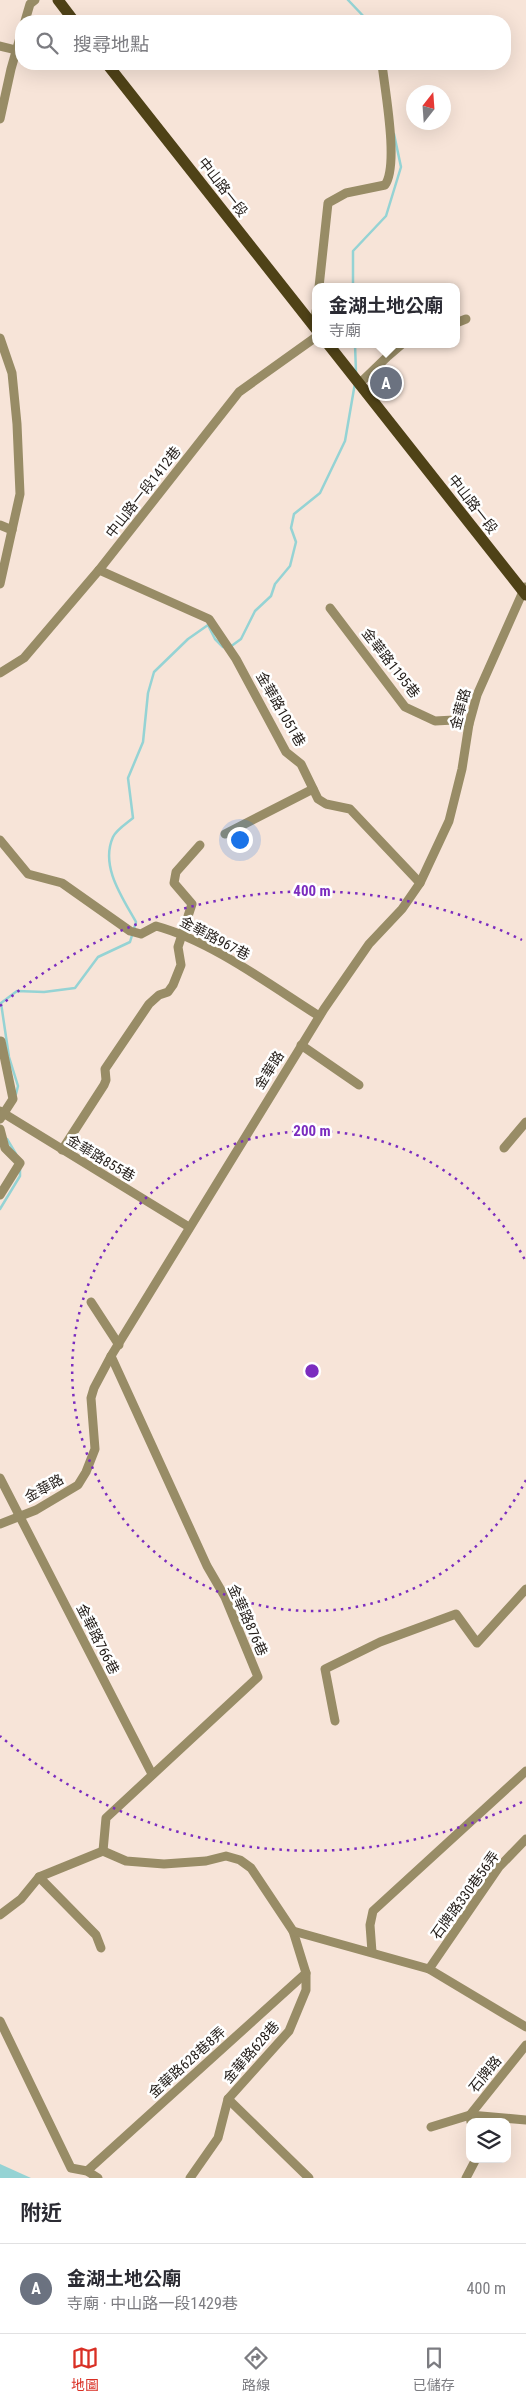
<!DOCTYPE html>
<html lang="zh-TW">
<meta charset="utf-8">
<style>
:root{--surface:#fff;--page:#f2f2f3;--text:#2b2b33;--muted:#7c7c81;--line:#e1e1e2;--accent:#d93025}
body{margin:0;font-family:"Roboto Condensed","Noto Sans TC",sans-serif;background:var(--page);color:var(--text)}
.controls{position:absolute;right:15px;bottom:15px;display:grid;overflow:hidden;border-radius:10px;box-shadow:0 5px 20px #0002}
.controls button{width:45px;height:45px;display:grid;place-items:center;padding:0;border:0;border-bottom:1px solid var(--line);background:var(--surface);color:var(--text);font:25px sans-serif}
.compass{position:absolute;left:406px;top:85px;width:45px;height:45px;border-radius:50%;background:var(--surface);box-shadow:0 5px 20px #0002;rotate:17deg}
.you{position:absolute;left:239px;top:839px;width:18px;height:18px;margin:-12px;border:4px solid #fff;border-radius:50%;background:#1a73e8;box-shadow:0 0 0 8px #1a73e833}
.badge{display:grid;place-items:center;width:32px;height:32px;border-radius:50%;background:var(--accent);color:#fff;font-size:16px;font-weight:700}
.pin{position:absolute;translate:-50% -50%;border:2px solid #fff;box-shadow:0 1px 5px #0006}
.popup{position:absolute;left:312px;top:283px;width:148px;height:65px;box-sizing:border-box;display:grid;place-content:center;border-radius:10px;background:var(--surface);filter:drop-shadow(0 1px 4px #0005);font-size:16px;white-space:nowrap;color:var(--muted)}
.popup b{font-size:19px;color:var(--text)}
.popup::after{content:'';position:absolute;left:50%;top:100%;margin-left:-10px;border:10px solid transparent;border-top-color:var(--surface)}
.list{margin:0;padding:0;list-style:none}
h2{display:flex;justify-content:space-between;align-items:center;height:65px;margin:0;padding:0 20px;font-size:21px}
h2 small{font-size:16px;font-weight:400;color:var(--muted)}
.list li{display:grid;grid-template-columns:32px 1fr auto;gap:15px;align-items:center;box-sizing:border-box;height:90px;padding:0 20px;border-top:1px solid var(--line)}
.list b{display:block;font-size:19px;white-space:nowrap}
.list p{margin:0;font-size:16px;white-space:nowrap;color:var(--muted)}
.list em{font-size:16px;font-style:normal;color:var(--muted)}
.icon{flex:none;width:28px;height:28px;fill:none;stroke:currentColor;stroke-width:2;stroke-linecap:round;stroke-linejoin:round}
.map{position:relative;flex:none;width:526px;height:2178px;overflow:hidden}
.search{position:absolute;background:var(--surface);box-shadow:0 5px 20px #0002;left:15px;right:15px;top:15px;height:55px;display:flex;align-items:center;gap:12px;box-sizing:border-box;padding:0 18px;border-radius:20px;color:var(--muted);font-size:19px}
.sheet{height:155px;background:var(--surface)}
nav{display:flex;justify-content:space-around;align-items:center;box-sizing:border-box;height:70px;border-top:1px solid var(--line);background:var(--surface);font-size:14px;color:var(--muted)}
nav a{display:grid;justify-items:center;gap:2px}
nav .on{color:var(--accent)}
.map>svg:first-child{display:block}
.water{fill:#95d3d4}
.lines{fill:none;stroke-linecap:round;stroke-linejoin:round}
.stream{stroke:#95d3d4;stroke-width:2.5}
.minor{stroke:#988c66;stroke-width:9}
.major{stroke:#4f4217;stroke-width:11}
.ring{fill:none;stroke:#7b2cbf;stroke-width:2.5;stroke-dasharray:2.5 5}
.labels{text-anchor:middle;stroke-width:5;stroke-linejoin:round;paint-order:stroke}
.street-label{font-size:14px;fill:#221c18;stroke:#fff}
.centre{fill:#7b2cbf;stroke:#fff;stroke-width:2.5}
.ring-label{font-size:15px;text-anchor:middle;font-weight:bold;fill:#7b2cbf;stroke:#fff;stroke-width:5;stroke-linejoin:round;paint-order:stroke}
</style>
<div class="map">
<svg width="526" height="2178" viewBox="0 0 526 2178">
<rect width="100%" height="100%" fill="#f7e4d8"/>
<!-- water -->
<polygon class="water" points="0,2164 31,2178 0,2178"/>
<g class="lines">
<!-- stream -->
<g class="stream">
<polyline points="348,0 368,21"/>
<polyline points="353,287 353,251 386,216 401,167 394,134"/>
<polyline points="355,344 356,373"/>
<polyline points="230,647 241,639 255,611 271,596 275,584 290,566 296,542 291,528 294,514 320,493 345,441 355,383"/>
<path d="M16,1094L18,1086L9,1057L1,1003L17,991L44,992L75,988L98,957L130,942L136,922C122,897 100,866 113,837C116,830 127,823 133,818L128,778L143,742L148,693L154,672L188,639L208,625L215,639L223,647"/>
<polyline points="7,1139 16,1154"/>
<polyline points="0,1209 20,1176 20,1168"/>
</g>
<!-- minor -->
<g class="minor">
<polyline points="25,21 30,4 35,0"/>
<polyline points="0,46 16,50"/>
<polyline points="0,119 11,69 21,34"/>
<path d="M319,287L328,203L346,193L385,185C399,165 385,91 382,64"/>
<polyline points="456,323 466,319"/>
<polyline points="314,327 316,311"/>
<polyline points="0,338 12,373 17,424 20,494 0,584"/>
<polyline points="359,384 388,356 402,344"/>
<polyline points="0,525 12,530"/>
<polyline points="99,570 209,619 236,659 286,752 301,764 318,799 326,804 350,809 420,883"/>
<polyline points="330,608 405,707 435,721 454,720 469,724"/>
<polyline points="0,673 24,658 99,570 239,392 316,337"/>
<polyline points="225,834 313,789"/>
<path d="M0,840L28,874L62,883L130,931L141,934L156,926C211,941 270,985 319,1016"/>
<polyline points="301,1045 359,1085"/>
<polyline points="0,1111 189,1227"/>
<polyline points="0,1119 13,1099 1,1041"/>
<polyline points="0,1129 5,1148 20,1163 0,1195"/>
<polyline points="504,1148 526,1122"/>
<polyline points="62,1150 104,1085 106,1080 105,1069 149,1004 159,995 168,992 173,985 181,965 178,947 192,904 174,883 176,872 200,845"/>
<polyline points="91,1302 119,1345"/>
<polyline points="0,1478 152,1774"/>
<polyline points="0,1524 36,1510 78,1485 86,1472 95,1449 91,1398 94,1388 111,1356 324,1009 369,944 402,909 420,883 449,821 462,769 469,724 477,695 525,587"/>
<polyline points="335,1721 325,1669 380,1642 456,1614 477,1643 526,1589"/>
<polyline points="103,1851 106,1818 258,1677 225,1597 207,1566 111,1356"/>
<polyline points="39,1877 96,1935 101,1948"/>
<polyline points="0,1915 21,1899 39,1877 103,1851 126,1861 164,1864 206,1861 226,1856 240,1860 251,1868 293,1931 306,1973 306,1990 289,2031 228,2099 218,2138 190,2178"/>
<polyline points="293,1931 429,1969 526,2027"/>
<polyline points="372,1952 370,1925 373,1911 526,1771"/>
<polyline points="429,1969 499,1867 526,1839"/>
<polyline points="0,2021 71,2168 87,2171 98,2178"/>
<polyline points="228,2099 309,2178"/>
<polyline points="471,2122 470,2115 526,2045"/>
<polyline points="431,2127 470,2115 526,2120"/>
<polyline points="87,2171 306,1973"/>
<polyline points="466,2178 476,2159"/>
</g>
<!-- major -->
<g class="major">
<polyline points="58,0 74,21"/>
<polyline points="107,64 316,329"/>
<polyline points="328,344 526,595"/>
</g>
</g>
<!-- distance rings -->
<g class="ring">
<path d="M526 1480A240 240 0 1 1 526 1262"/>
<path d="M522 1802A480 480 0 0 1 0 1736M0 1006A480 480 0 0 1 522 940"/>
</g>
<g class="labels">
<!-- street labels -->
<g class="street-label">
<text transform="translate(223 187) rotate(52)" y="5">中山路一段</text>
<text transform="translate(143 492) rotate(-52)" y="5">中山路一段1412巷</text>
<text transform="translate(473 504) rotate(52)" y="5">中山路一段</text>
<text transform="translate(391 663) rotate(52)" y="5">金華路1195巷</text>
<text transform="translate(281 709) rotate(60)" y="5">金華路1051巷</text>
<text transform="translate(460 709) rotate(-75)" y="5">金華路</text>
<text transform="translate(215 938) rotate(28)" y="5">金華路967巷</text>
<text transform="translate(269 1070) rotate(-58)" y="5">金華路</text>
<text transform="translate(101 1158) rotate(31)" y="5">金華路855巷</text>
<text transform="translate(44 1488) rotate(-29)" y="5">金華路</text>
<text transform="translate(248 1620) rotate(66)" y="5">金華路876巷</text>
<text transform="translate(98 1639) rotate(63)" y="5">金華路766巷</text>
<text transform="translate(465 1895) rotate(-54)" y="5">石牌路330巷56弄</text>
<text transform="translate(251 2052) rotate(-49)" y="5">金華路628巷</text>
<text transform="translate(187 2062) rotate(-42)" y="5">金華路628巷8弄</text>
<text transform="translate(485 2074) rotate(-51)" y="5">石牌路</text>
</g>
</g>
<circle cx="312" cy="1371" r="8" class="centre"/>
<g class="ring-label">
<text x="312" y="896">400 m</text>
<text x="312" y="1136">200 m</text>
</g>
</svg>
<div class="controls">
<button><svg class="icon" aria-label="layers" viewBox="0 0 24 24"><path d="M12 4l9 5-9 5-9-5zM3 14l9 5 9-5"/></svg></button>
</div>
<svg class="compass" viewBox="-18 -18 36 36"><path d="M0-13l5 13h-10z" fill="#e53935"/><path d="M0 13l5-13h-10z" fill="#7c7c81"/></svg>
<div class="you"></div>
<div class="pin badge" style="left:386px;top:383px;background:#6b7280">A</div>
<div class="popup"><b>金湖土地公廟</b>寺廟</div>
<div class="search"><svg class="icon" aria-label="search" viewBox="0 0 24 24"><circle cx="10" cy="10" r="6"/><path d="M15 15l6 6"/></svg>搜尋地點</div>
</div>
<section class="sheet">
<h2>附近<small></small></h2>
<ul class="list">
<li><span class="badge" style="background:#6b7280">A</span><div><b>金湖土地公廟</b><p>寺廟 · 中山路一段1429巷</p></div><em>400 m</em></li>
</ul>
</section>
<nav>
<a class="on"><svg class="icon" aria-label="map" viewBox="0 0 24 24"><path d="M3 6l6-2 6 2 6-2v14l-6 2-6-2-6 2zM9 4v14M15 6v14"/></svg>地圖</a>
<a><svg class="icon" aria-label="directions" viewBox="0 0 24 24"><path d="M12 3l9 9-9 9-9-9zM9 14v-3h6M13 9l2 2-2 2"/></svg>路線</a>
<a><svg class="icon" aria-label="saved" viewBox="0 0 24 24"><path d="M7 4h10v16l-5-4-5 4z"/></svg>已儲存</a>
</nav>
